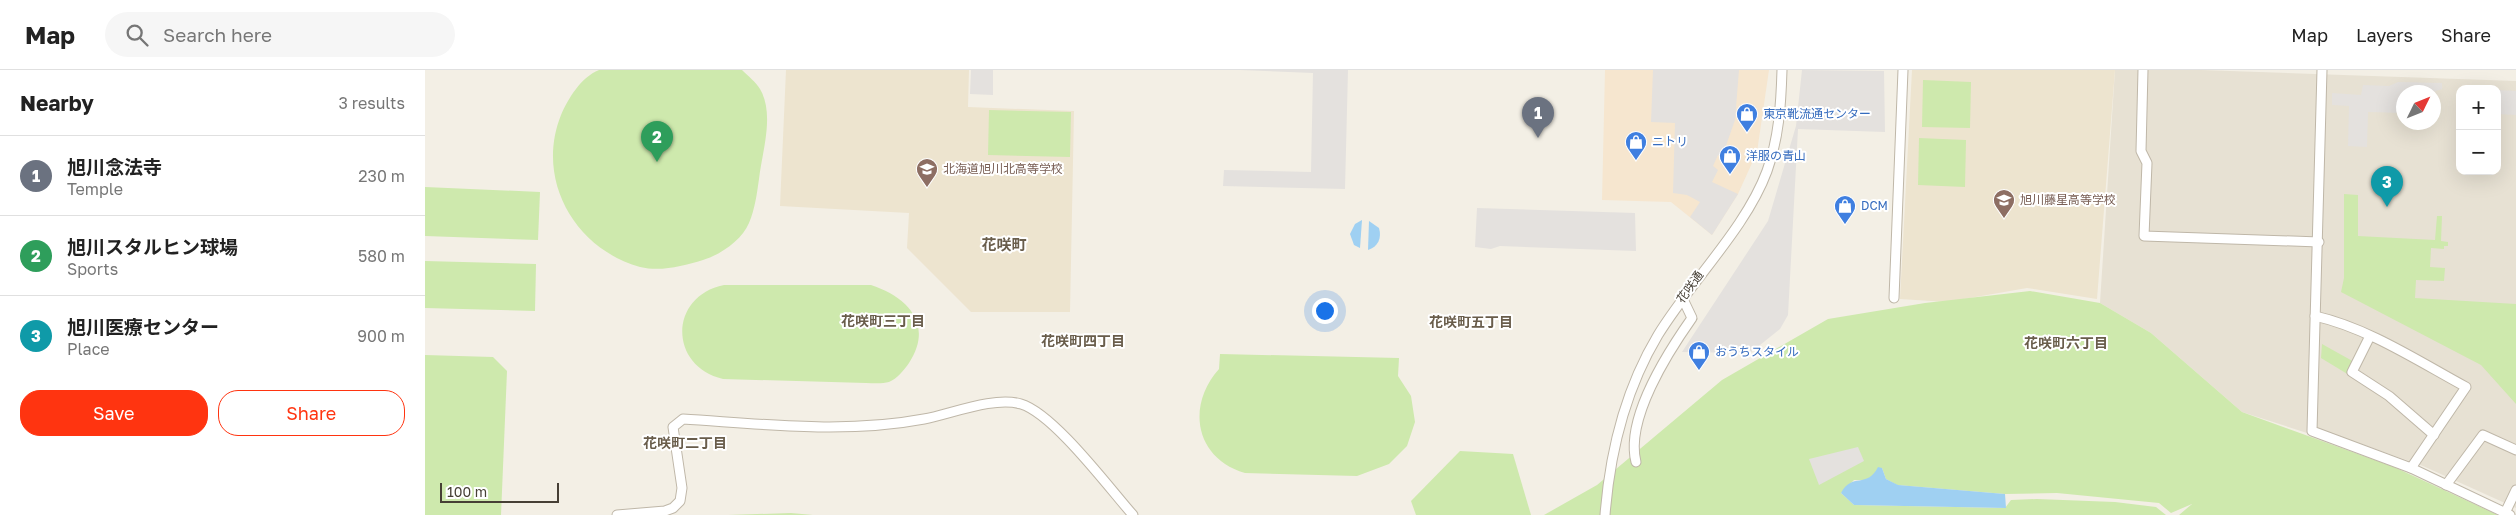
<!DOCTYPE html>
<meta charset="utf-8">
<style>
:root{--surface:#fff;--page:#f6f6f6;--text:#222;--muted:#767676;--line:#e0e0e0;--accent:#ff3410}
body{margin:0;font-family:"Golos Text","Noto Sans JP",sans-serif;background:var(--page);color:var(--text)}
.controls{position:absolute;right:15px;top:15px;display:grid;overflow:hidden;border-radius:10px;box-shadow:0 5px 20px #0002}
.controls button{width:45px;height:45px;display:grid;place-items:center;padding:0;border:0;border-bottom:1px solid var(--line);background:var(--surface);color:var(--text);font:25px sans-serif}
.compass{position:absolute;left:1971px;top:15px;width:45px;height:45px;border-radius:50%;background:var(--surface);box-shadow:0 5px 20px #0002;rotate:47deg}
.scale{position:absolute;left:15px;bottom:12px;width:119px;box-sizing:border-box;padding-left:5px;border:2px solid #463f35;border-top:0;font-size:14px;line-height:18px;white-space:nowrap;color:#463f35;-webkit-text-stroke:4px #fff;paint-order:stroke}
.you{position:absolute;left:899px;top:240px;width:18px;height:18px;margin:-12px;border:4px solid #fff;border-radius:50%;background:#1a73e8;box-shadow:0 0 0 8px #1a73e833}
.badge{display:grid;place-items:center;width:32px;height:32px;border-radius:50%;background:var(--accent);color:#fff;font-size:16px;font-weight:700}
.pin{position:absolute;translate:-50% -41px;filter:drop-shadow(0 1px 2px #0008)}
.pin::after{content:'';position:absolute;top:26px;width:18px;height:15px;background:inherit;clip-path:polygon(0 0,100% 0,50% 100%)}
.list{margin:0;padding:0;list-style:none}
h2{display:flex;justify-content:space-between;align-items:center;height:65px;margin:0;padding:0 20px;font-size:21px}
h2 small{font-size:16px;font-weight:400;color:var(--muted)}
.list li{display:grid;grid-template-columns:32px 1fr auto;gap:15px;align-items:center;box-sizing:border-box;height:80px;padding:0 20px;border-top:1px solid var(--line)}
.list b{display:block;font-size:19px;white-space:nowrap}
.list p{margin:0;font-size:16px;white-space:nowrap;color:var(--muted)}
.list em{font-size:16px;font-style:normal;color:var(--muted)}
.actions{display:flex;gap:10px;padding:15px 20px}
.actions a{flex:1;padding:11px 0;border:1px solid var(--accent);border-radius:20px;text-align:center;font-size:18px;color:var(--accent)}
.actions .main{background:var(--accent);color:#fff}
.icon{flex:none;width:28px;height:28px;fill:none;stroke:currentColor;stroke-width:2;stroke-linecap:round;stroke-linejoin:round}
.map{position:relative;flex:none;width:2091px;height:445px;overflow:hidden}
header{display:flex;align-items:center;gap:30px;box-sizing:border-box;height:70px;padding:0 25px;background:var(--surface);border-bottom:1px solid var(--line)}
header strong{font-size:24px}
nav{display:flex;gap:28px;margin-inline-start:auto;font-size:18px}
.search{width:350px;height:45px;background:var(--page);display:flex;align-items:center;gap:12px;box-sizing:border-box;padding:0 18px;border-radius:28px;color:var(--muted);font-size:19px}
main{display:flex}
aside{flex:1;background:var(--surface)}
.map>svg:first-child{display:block}
.residential{fill:#e7e1d3;fill-rule:evenodd}
.commercial{fill:#f6e6cf}
.education{fill:#ede4cf}
.green{fill:#cee9ad}
.parking{fill:#e4e1de}
.water{fill:#9fd0f2}
.lines{fill:none;stroke-linecap:round;stroke-linejoin:round}
.minor-casing{stroke:#bfb7a8;stroke-width:11}
.minor{stroke:#fff;stroke-width:9}
.labels{text-anchor:middle;stroke-width:4;stroke-linejoin:round;paint-order:stroke}
.shop-label{font-size:12px;fill:#366cbe;stroke:#fff;text-anchor:start}
.education-label{font-size:12px;fill:#785e54;stroke:#fff;text-anchor:start}
.street-label{font-size:12px;fill:#463f35;stroke:#fff}
.neighbourhood-label{font-size:14px;font-weight:bold;fill:#695d4b;stroke:#fff}
.quarter-label{font-size:15px;font-weight:bold;fill:#695d4b;stroke:#fff}
</style>
<header>
<strong>Map</strong>
<div class="search"><svg class="icon" aria-label="search" viewBox="0 0 24 24"><circle cx="10" cy="10" r="6"/><path d="M15 15l6 6"/></svg>Search here</div>
<nav><a>Map</a><a>Layers</a><a>Share</a></nav>
</header>
<main>
<aside>
<h2>Nearby<small>3 results</small></h2>
<ul class="list">
<li><span class="badge" style="background:#6b7280">1</span><div><b>旭川念法寺</b><p>Temple</p></div><em>230 m</em></li>
<li><span class="badge" style="background:#2e9e5b">2</span><div><b>旭川スタルヒン球場</b><p>Sports</p></div><em>580 m</em></li>
<li><span class="badge" style="background:#0f9aa8">3</span><div><b>旭川医療センター</b><p>Place</p></div><em>900 m</em></li>
</ul>
<div class="actions"><a class="main">Save</a><a>Share</a></div>
</aside>
<div class="map">
<svg width="2091" height="445" viewBox="0 0 2091 445">
<rect width="100%" height="100%" fill="#f3efe5"/>
<!-- residential -->
<path class="residential" d="M1690,0H1776L2091,11V438L1998,396L1894,359L1882,363L1817,342L1726,263L1675,233ZM2035,19H2072V101H2035ZM1978,22H2008V52H1978Z"/>
<!-- commercial -->
<polygon class="commercial" points="1180,0 1344,0 1332,82 1313,124 1287,165 1246,132 1177,130"/>
<!-- education -->
<g class="education">
<polygon points="361,0 544,0 543,37 649,41 645,242 546,242 482,178 484,143 355,136"/>
<polygon points="1487,0 1690,0 1672,229 1602,218 1522,232 1475,229"/>
</g>
<!-- green -->
<g class="green">
<path d="M174,0H317C323,6 331,12 335,19C350,44 337,82 334,109C332,123 330,139 324,153C317,170 295,185 278,190C258,196 236,202 215,197C150,179 110,110 136,45C143,29 156,7 174,0Z"/>
<polygon points="1498,10 1546,12 1545,58 1497,57"/>
<polygon points="564,40 646,42 645,87 563,85"/>
<polygon points="1494,68 1541,70 1540,117 1493,115"/>
<polygon points="0,117 115,122 113,170 0,166"/>
<polygon points="1919,124 1933,125 1933,166 2010,170 2012,146 2017,146 2016,171 2023,172 2023,176 2019,176 2019,179 2006,178 2005,197 2020,198 2019,211 1991,210 1990,228 2091,234 2091,334 2056,295 1916,222 1919,208"/>
<polygon points="0,191 111,194 110,241 0,238"/>
<path d="M299,215H446C483,227 509,255 484,293C479,300 472,309 464,312C457,314 448,313 441,313L298,309C243,296 244,226 299,215Z"/>
<polygon points="1605,221 1675,233 1726,263 1817,342 1969,397 2073,445 1754,445 1767,434 1746,443 1734,433 1632,423 1580,424 1472,415 1461,409 1457,398 1444,410 1429,410 1416,423 1429,435 1580,438 1586,430 1612,429 1690,432 1731,437 1741,445 1119,445 1172,415 1297,310 1403,249 1500,233"/>
<polygon points="1897,274 1931,293 1924,305 1896,288"/>
<path d="M795,284L974,288L973,306L986,326L990,352L982,376L964,394L932,406L820,403C770,388 761,336 794,299Z"/>
<polygon points="0,285 68,287 82,301 76,445 0,445"/>
<polygon points="1035,381 1088,384 1106,445 991,445 986,431"/>
<polygon points="366,443 388,445 303,445"/>
</g>
<!-- parking -->
<g class="parking">
<polygon points="546,0 568,0 568,25 545,24"/>
<polygon points="815,0 923,0 920,119 798,116 799,100 886,102 888,3"/>
<polygon points="1228,0 1314,0 1310,50 1297,87 1293,85 1288,96 1293,100 1287,112 1313,124 1287,165 1265,147 1275,132 1262,125 1248,123 1250,53 1226,52"/>
<polygon points="1377,0 1459,1 1460,62 1373,59 1363,245 1355,259 1325,283 1257,282 1343,151 1371,56"/>
<polygon points="1973,12 2017,13 2017,19 2008,22 1978,22 1978,43 1943,42 1942,77 1923,76 1924,36 1907,35 1907,23 1936,25 1938,15 1964,16"/>
<polygon points="2072,20 2091,21 2091,45 2072,44"/>
<polygon points="1052,138 1210,143 1211,181 1075,176 1066,179 1050,177"/>
<polygon points="1433,377 1439,391 1394,415 1384,389"/>
</g>
<!-- water -->
<g class="water">
<polygon points="937,150 935,178 929,175 925,164 930,154"/>
<path d="M944,151L954,158C957,168 953,177 943,180Z"/>
<path d="M1453,397L1457,398L1461,409L1473,415L1580,424L1581,438L1429,435L1416,423C1427,402 1442,419 1453,397Z"/>
</g>
<g class="lines">
<!-- minor casing -->
<g class="minor-casing">
<g id="minor">
<polyline points="1718,0 1716,81 1722,93 1719,166 1894,172"/>
<polyline points="1897,0 1887,361 1986,398 2085,445"/>
<polyline points="1469,228 1478,0"/>
<path d="M1890,246C1943,258 1993,291 2041,317L1986,398"/>
<polyline points="1945,266 1927,302 1964,326 2009,365"/>
<path d="M1211,392C1200,349 1243,282 1267,248L1257,227"/>
<polyline points="2021,415 2058,365 2091,380"/>
<polyline points="2080,443 2091,420"/>
<path d="M192,445L240,441L248,438L255,431L257,418L248,357L258,349C338,354 420,364 499,349C526,344 569,326 596,334C629,344 684,418 708,445"/>
<path d="M1180,445C1185,381 1200,320 1233,265C1266,211 1321,158 1342,101C1354,68 1356,34 1357,0"/>
</g>
</g>
<!-- minor -->
<use href="#minor" class="minor"/>
</g>
<!-- icons -->
<defs>
<g id="shop-pin" transform="scale(1.125)"><path d="M0 17L-7.5 6A9.5 9.5 0 1 1 7.5 6Z" fill="#3f7fe0" stroke="#fff"/><path d="M-5-2.5h2.3a2.7 3.5 0 0 1 5.4 0H5L5.5 6h-11ZM-1.5-2.5h3a1.5 2.3 0 0 0-3 0Z" fill="#fff"/></g>
<g id="school-pin" transform="scale(1.125)"><path d="M0 17L-7.5 6A9.5 9.5 0 1 1 7.5 6Z" fill="#8d6e63" stroke="#fff"/><path d="M0-5L7-2L0 1L-7-2ZM-4 1L0 2.5L4 1V4Q0 6-4 4Z" fill="#fff"/></g>
</defs>
<g fill-rule="evenodd">
<use href="#shop-pin" x="1322" y="44"/>
<use href="#shop-pin" x="1211" y="72"/>
<use href="#shop-pin" x="1305" y="86"/>
<use href="#school-pin" x="502" y="99"/>
<use href="#school-pin" x="1579" y="130"/>
<use href="#shop-pin" x="1420" y="136"/>
<use href="#shop-pin" x="1274" y="282"/>
</g>
<g class="labels">
<!-- shop labels -->
<g class="shop-label">
<text x="1338" y="48">東京靴流通センター</text>
<text x="1227" y="76">ニトリ</text>
<text x="1321" y="90">洋服の青山</text>
<text x="1436" y="140">DCM</text>
<text x="1290" y="286">おうちスタイル</text>
</g>
<!-- education labels -->
<g class="education-label">
<text x="518" y="103">北海道旭川北高等学校</text>
<text x="1595" y="134">旭川藤星高等学校</text>
</g>
<!-- street labels -->
<g class="street-label">
<text transform="translate(1265 217) rotate(-54)" y="4">花咲通</text>
</g>
<!-- neighbourhood labels -->
<g class="neighbourhood-label">
<text x="458" y="256">花咲町三丁目</text>
<text x="1046" y="257">花咲町五丁目</text>
<text x="658" y="276">花咲町四丁目</text>
<text x="1641" y="278">花咲町六丁目</text>
<text x="260" y="378">花咲町二丁目</text>
</g>
<!-- quarter labels -->
<g class="quarter-label">
<text x="579" y="180">花咲町</text>
</g>
</g>
</svg>
<div class="controls">
<button>+</button>
<button>−</button>
</div>
<svg class="compass" viewBox="-18 -18 36 36"><path d="M0-13l5 13h-10z" fill="#e53935"/><path d="M0 13l5-13h-10z" fill="#767676"/></svg>
<div class="scale">100 m</div>
<div class="you"></div>
<div class="pin badge" style="left:1113px;top:68px;background:#6b7280">1</div>
<div class="pin badge" style="left:232px;top:92px;background:#2e9e5b">2</div>
<div class="pin badge" style="left:1962px;top:137px;background:#0f9aa8">3</div>
</div>
</main>
